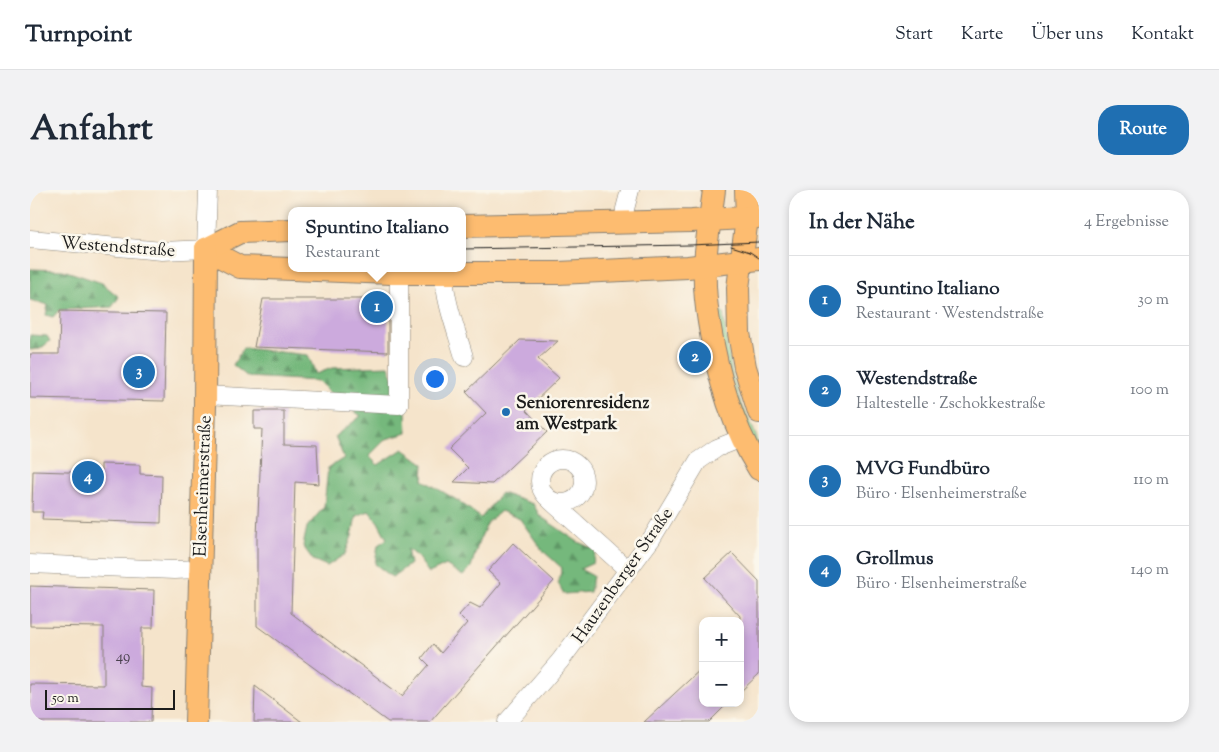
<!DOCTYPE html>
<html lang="de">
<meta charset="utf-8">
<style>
:root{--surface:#fff;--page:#f2f2f3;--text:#1f2937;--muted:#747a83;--line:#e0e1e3;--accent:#1f6fb2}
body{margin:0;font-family:"Sorts Mill Goudy",serif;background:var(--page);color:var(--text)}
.controls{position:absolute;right:15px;bottom:15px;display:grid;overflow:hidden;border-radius:10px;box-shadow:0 2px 8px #0003}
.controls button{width:45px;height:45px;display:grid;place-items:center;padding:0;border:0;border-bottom:1px solid var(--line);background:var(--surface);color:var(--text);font:25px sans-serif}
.scale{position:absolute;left:15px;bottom:12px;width:130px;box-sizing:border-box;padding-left:5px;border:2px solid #1c1c1c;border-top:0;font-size:14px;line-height:18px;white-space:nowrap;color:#1c1c1c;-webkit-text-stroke:4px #fbf7ec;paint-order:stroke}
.you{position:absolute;left:404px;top:188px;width:18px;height:18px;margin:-12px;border:4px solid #fff;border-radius:50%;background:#1a73e8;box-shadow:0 0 0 8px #1a73e833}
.badge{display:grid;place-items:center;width:32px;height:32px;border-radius:50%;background:var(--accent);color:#fff;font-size:16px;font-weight:700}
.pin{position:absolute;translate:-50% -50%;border:2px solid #fff;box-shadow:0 1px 5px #0006}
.popup{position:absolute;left:258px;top:17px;width:178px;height:65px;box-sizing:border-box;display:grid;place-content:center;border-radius:10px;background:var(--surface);filter:drop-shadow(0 1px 4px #0005);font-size:16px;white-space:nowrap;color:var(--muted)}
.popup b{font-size:19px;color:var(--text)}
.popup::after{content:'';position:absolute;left:50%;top:100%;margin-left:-10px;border:10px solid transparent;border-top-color:var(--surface)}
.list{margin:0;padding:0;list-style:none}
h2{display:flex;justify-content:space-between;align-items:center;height:65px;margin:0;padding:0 20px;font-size:21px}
h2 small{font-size:16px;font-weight:400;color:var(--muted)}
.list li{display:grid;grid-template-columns:32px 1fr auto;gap:15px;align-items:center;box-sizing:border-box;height:90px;padding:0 20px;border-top:1px solid var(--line)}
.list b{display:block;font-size:19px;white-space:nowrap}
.list p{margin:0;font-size:16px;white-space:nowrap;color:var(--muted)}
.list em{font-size:16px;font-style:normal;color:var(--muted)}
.map{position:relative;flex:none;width:729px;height:532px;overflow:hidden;border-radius:20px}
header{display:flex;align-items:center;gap:30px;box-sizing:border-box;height:70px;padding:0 25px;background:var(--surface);border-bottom:1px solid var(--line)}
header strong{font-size:24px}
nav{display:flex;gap:28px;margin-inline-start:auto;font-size:18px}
.intro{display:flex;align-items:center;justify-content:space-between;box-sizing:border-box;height:120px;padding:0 30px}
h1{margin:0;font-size:35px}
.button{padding:12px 22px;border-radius:20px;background:var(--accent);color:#fff;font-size:18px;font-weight:700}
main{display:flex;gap:30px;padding:0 30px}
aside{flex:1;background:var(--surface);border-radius:20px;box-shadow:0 2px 8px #0003}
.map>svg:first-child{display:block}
.grass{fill:url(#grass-tufts);stroke:#567a57}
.forest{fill:url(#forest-firs);stroke:#486a4c}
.building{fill:#cad}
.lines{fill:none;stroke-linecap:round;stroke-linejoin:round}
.minor-casing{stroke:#888074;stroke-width:19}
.major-casing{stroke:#888074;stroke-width:24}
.minor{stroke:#fff;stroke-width:18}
.major{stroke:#fdbc6f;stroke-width:22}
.tram{stroke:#1c1c1c;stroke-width:1}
.poi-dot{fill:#1f6fb2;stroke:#fbf7ec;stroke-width:2}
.labels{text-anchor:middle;stroke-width:5;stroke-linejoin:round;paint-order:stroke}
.number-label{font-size:15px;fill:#48404c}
.street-label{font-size:18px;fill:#1c1c1c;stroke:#fbf7ec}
.poi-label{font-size:18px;font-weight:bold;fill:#1c1c1c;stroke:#fbf7ec;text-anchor:start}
</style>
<header>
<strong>Turnpoint</strong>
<nav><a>Start</a><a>Karte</a><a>Über uns</a><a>Kontakt</a></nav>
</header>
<div class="intro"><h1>Anfahrt</h1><a class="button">Route</a></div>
<main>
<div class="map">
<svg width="729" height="532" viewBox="0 0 729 532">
<defs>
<pattern id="grass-tufts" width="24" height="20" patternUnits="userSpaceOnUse" patternTransform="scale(1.25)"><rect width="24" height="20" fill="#91d892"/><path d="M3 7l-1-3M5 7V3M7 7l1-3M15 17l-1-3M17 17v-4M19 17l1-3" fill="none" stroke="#7cb97d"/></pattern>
<pattern id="forest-firs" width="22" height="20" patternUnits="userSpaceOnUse" patternTransform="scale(1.25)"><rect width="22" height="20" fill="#74b87c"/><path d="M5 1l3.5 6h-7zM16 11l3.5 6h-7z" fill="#5e9565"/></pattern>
</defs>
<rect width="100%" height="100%" fill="#fbf7ec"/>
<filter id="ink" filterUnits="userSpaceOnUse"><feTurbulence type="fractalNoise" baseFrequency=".02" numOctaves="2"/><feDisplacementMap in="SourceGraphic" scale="10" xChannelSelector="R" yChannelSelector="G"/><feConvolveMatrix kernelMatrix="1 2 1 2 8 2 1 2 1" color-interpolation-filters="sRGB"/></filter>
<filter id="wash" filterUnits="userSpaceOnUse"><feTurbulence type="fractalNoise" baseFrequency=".0096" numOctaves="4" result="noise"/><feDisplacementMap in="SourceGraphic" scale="20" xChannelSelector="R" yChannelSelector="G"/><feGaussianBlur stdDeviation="1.12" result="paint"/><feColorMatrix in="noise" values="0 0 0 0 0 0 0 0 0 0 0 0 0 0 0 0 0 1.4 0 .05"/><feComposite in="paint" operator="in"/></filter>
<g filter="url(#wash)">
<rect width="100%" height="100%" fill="#f5e4cb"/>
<!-- grass -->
<path class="grass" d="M693,122C696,152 700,179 709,207C715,225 729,244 729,262L712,227L692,156L689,123Z"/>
<!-- forest -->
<g class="forest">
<polygon points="0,79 33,80 72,93 89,107 82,117 29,120 23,127 16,125 18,115 0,110"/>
<polygon points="0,145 17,146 20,151 10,159 0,160"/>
<polygon points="213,158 278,165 286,184 302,178 359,176 376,222 377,243 356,249 339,266 348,275 373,259 394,274 393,290 430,312 451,328 471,303 503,314 510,326 548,352 566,360 563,373 550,379 563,386 560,402 534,404 528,393 532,378 512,360 490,329 471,321 458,332 449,351 441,377 433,386 416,375 399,383 386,365 377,359 380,374 362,387 345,374 348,355 357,349 348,332 339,321 326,326 322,346 315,364 297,376 283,370 273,356 277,337 294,317 298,278 314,268 305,246 331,226 304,207 288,191 218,187 203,175"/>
</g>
<g id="blocks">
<!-- building -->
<g class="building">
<polygon points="233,109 358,109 358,162 224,157"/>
<polygon points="30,121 136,123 134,211 0,208 0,164 29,164"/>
<polygon points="490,150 528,151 508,169 529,188 496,220 517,242 462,294 424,292 438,278 419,259 456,223 436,202"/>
<polygon points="224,221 254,221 254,254 287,255 289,294 265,292 261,423 372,506 399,475 392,468 403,454 411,463 437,433 429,425 440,413 450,418 471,393 458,381 483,353 524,391 400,532 358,532 227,436 227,346 232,239 224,239"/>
<polygon points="71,274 110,275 110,284 132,285 131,333 12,329 13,322 2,322 3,281 71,283"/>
<polygon points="702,363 729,391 729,484 710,502 710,426 675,388"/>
<polygon points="0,396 124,400 123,438 112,438 111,497 122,498 121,532 0,532 0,494 74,495 74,437 0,436"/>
<polygon points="673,477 673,513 698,513 679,532 614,532"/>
<polygon points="225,496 272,532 224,532"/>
</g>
</g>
</g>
<g filter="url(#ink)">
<use href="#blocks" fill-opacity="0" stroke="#888074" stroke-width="1"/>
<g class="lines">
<!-- minor casing -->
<g class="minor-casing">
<g id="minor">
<polyline points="594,32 595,19 600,0"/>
<polyline points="0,49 132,61 176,59 178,0"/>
<path d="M414,84C415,112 426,139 434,167"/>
<polyline points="175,205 369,215 369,83"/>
<circle cx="532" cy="291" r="22"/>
<polyline points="521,311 598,380"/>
<polyline points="0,374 144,380 170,379"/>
<polyline points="477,532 530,471 622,348 668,271 687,258 712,248"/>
</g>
</g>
<!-- major casing -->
<g class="major-casing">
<g id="major">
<path d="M684,0C681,25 676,50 675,76C674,95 676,114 679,132C687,184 701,234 729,279"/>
<polyline points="716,0 717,28 708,98 709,143 715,177 729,222"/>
<polyline points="432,36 662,31 729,27"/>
<polyline points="176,59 210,77 361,83 528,83 658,77 729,69"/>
<polyline points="176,59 210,42 262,40"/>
<polyline points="166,532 175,216 176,59"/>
</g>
</g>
<!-- minor -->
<use href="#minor" class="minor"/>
<!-- major -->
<use href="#major" class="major"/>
<!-- tram -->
<g class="tram">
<polyline points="701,56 720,62 729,68"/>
<polyline points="432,59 660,55 729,52"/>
</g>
</g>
</g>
<!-- markers -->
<circle class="poi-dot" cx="476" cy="222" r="5"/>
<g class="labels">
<!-- number labels -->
<g class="number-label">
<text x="93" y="471">49</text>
</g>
<!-- street labels -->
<g class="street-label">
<text transform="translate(88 56) rotate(4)" y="6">Westendstraße</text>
<text transform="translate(172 296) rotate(-88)" y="6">Elsenheimerstraße</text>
<text transform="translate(592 385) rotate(-55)" y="6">Hauzenberger Straße</text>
</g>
<!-- poi labels -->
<g class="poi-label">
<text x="486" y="218">Seniorenresidenz<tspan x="486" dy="21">am Westpark</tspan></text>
</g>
</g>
</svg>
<div class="controls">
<button>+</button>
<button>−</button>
</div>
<div class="scale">50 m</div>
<div class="you"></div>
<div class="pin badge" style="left:347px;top:117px">1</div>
<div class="popup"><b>Spuntino Italiano</b>Restaurant</div>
<div class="pin badge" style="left:665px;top:167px">2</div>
<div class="pin badge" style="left:109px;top:182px">3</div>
<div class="pin badge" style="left:58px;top:287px">4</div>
</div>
<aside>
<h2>In der Nähe<small>4 Ergebnisse</small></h2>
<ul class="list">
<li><span class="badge">1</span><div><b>Spuntino Italiano</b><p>Restaurant · Westendstraße</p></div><em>30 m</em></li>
<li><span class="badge">2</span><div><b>Westendstraße</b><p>Haltestelle · Zschokkestraße</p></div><em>100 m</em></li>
<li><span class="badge">3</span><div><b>MVG Fundbüro</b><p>Büro · Elsenheimerstraße</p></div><em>110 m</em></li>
<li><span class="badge">4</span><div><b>Grollmus</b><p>Büro · Elsenheimerstraße</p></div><em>140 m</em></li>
</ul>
</aside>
</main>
